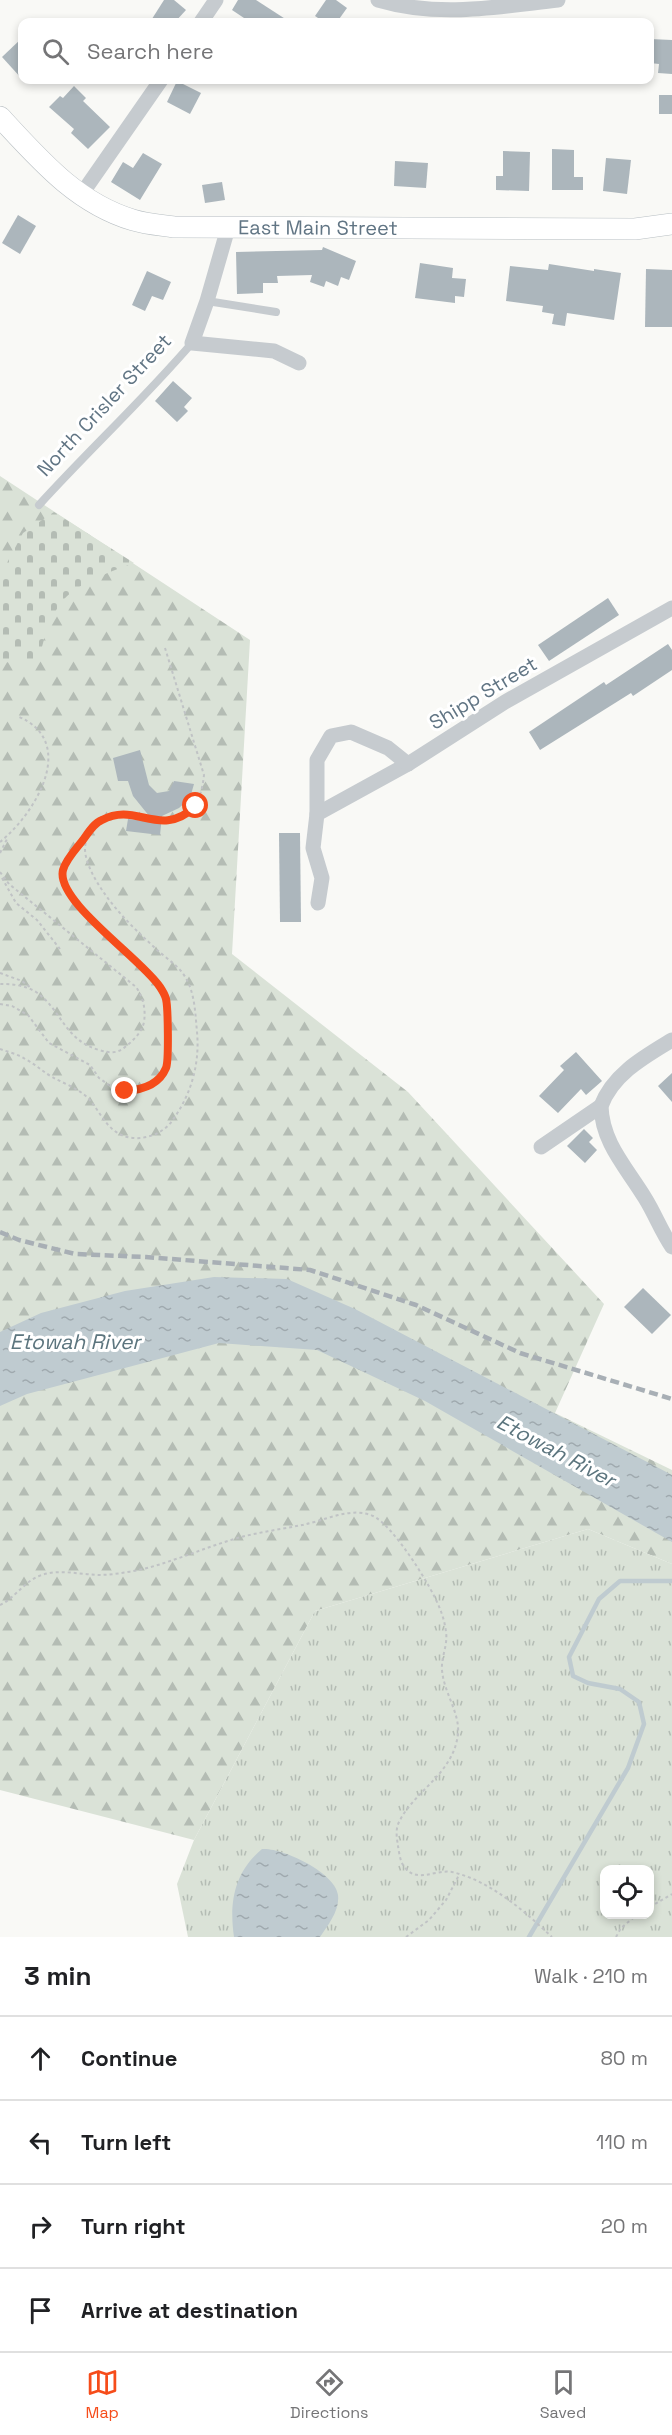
<!DOCTYPE html>
<meta charset="utf-8">
<style>
:root{--surface:#fff;--page:#f6f6f6;--text:#202124;--muted:#757577;--line:#e0e0e0;--accent:#f64c1a}
body{margin:0;font-family:"Space Grotesk",sans-serif;background:var(--page);color:var(--text)}
.controls{position:absolute;right:18px;bottom:18px;display:grid;overflow:hidden;border-radius:12px;box-shadow:0 3px 9px #0003}
.controls button{width:54px;height:54px;display:grid;place-items:center;padding:0;border:0;border-bottom:2px solid var(--line);background:var(--surface);color:var(--text);font:30px sans-serif}
.stop{position:absolute;width:18px;height:18px;margin:-14px;border:4px solid #f64c1a;border-radius:50%;background:#fff}
.stop.end{background:#f64c1a;border-color:#fff;box-shadow:0 2px 6px #0008}
.list{margin:0;padding:0;list-style:none}
h2{display:flex;justify-content:space-between;align-items:center;height:78px;margin:0;padding:0 24px;font-size:26px}
h2 small{font-size:20px;font-weight:400;color:var(--muted)}
.list li{display:grid;grid-template-columns:39px 1fr auto;gap:18px;align-items:center;box-sizing:border-box;height:84px;padding:0 24px;border-top:2px solid var(--line)}
.list b{display:block;font-size:22px;white-space:nowrap}
.list em{font-size:20px;font-style:normal;color:var(--muted)}
.icon{flex:none;width:33px;height:33px;fill:none;stroke:currentColor;stroke-width:2;stroke-linecap:round;stroke-linejoin:round}
.map{position:relative;flex:none;width:672px;height:1937px;overflow:hidden}
.search{position:absolute;background:var(--surface);box-shadow:0 3px 9px #0003;left:18px;right:18px;top:18px;height:66px;display:flex;align-items:center;gap:15px;box-sizing:border-box;padding:0 21px;border-radius:12px;color:var(--muted);font-size:22px}
.sheet{height:414px;background:var(--surface)}
nav{display:flex;justify-content:space-around;align-items:center;box-sizing:border-box;height:84px;border-top:2px solid var(--line);background:var(--surface);font-size:16px;color:var(--muted)}
nav a{display:grid;justify-items:center;gap:3px}
nav .on{color:var(--accent)}
.map>svg:first-child{display:block}
.forest{fill:url(#forest-firs)}
.cemetery{fill:url(#cemetery-stones)}
.park{fill:url(#park-tufts);fill-rule:evenodd}
.water{fill:url(#water-ripples)}
.lines{fill:none;stroke-linecap:round;stroke-linejoin:round}
.stream{stroke:#bfcbd0;stroke-width:4.5}
.building{fill:#acb6bc}
.secondary-casing{stroke:#b8bfc3;stroke-width:22}
.path{stroke:#c0c3c5;stroke-width:2;stroke-dasharray:3 3;stroke-linecap:butt}
.service{stroke:#c6cbcf;stroke-width:8}
.minor{stroke:#c6cbcf;stroke-width:15}
.secondary{stroke:#fff;stroke-width:21}
.rail{stroke:#a8afb5;stroke-width:4.5;stroke-dasharray:9 4.5;stroke-linecap:butt}
.route{stroke:#f64c1a;stroke-width:8}
.labels{text-anchor:middle;stroke-width:6;stroke-linejoin:round;paint-order:stroke}
.street-label{font-size:20px;fill:#617584;stroke:#fff}
.water-label{font-size:21px;font-style:italic;fill:#5c757e;stroke:#fff}
</style>
<div class="map">
<svg width="672" height="1937" viewBox="0 0 672 1937">
<defs>
<pattern id="forest-firs" width="22" height="20" patternUnits="userSpaceOnUse" patternTransform="scale(1.5)"><rect width="22" height="20" fill="#dae2d7"/><path d="M5 1l3.5 6h-7zM16 11l3.5 6h-7z" fill="#b4bcb4"/></pattern>
<pattern id="cemetery-stones" width="16" height="16" patternUnits="userSpaceOnUse" patternTransform="scale(1.5)"><rect width="16" height="16" fill="#dae2d7"/><path d="M2 7V4a2 2 0 0 1 4 0v3zM10 15v-3a2 2 0 0 1 4 0v3z" fill="#b4bcb4"/></pattern>
<pattern id="park-tufts" width="24" height="20" patternUnits="userSpaceOnUse" patternTransform="scale(1.5)"><rect width="24" height="20" fill="#dae2d7"/><path d="M3 7l-1-3M5 7V3M7 7l1-3M15 17l-1-3M17 17v-4M19 17l1-3" fill="none" stroke="#b4bcb4"/></pattern>
<pattern id="water-ripples" width="26" height="14" patternUnits="userSpaceOnUse" patternTransform="scale(1.5)"><rect width="26" height="14" fill="#bfcbd0"/><path d="M2 4q2-2 4 0t4 0M15 11q2-2 4 0t4 0" fill="none" stroke="#9fa9ae"/></pattern>
</defs>
<rect width="100%" height="100%" fill="#f9f9f6"/>
<!-- forest -->
<polygon class="forest" points="0,476 250,640 232,954 408,1092 604,1304 555,1413 672,1470 672,1564 588,1529 315,1611 194,1840 0,1790"/>
<!-- cemetery -->
<path class="cemetery" d="M54,512L134,563C112,571 74,584 61,603C48,620 43,642 38,663L0,662V576L23,533Z"/>
<!-- park -->
<path class="park" d="M588,1529L672,1564V1937H188L177,1884L194,1840L315,1611ZM604,1870H650V1914H604Z"/>
<!-- water -->
<g class="water">
<polygon points="214,1277 287,1279 355,1309 672,1475 672,1542 425,1401 317,1350 219,1343 27,1394 0,1406 0,1332 41,1313 125,1291"/>
<path d="M262,1849C282,1847 336,1873 338,1895C340,1910 328,1925 320,1937H234C229,1903 234,1872 262,1849Z"/>
</g>
<g class="lines">
<!-- stream -->
<polyline class="stream" points="529,1937 628,1768 644,1724 639,1702 620,1689 588,1683 573,1676 569,1657 599,1599 620,1581 672,1581"/>
</g>
<!-- building -->
<g class="building">
<polygon points="164,0 174,0 186,10 175,22 150,22"/>
<polygon points="238,0 256,0 290,22 250,22 232,10"/>
<polygon points="326,0 336,0 347,8 337,22 324,22 315,16"/>
<polygon points="22,38 22,79 2,57"/>
<polygon points="650,39 672,40 672,74 658,73 659,64 650,63"/>
<polygon points="177,81 201,93 190,114 167,102"/>
<polygon points="74,86 86,98 83,101 110,127 88,149 71,133 74,129 49,107 60,96 63,98"/>
<rect x="659" y="95" width="13" height="19"/>
<polygon points="552,149 574,150 574,177 583,177 583,190 552,190"/>
<polygon points="503,151 530,152 529,191 496,190 496,176 503,176"/>
<polygon points="143,153 162,164 140,200 111,182 123,162 133,168"/>
<polygon points="606,158 631,160 627,194 603,191"/>
<polygon points="395,161 428,163 426,188 394,186"/>
<polygon points="222,182 225,200 205,203 202,185"/>
<polygon points="18,215 36,226 20,254 2,243"/>
<polygon points="323,247 356,261 349,280 341,277 338,286 326,281 324,287 310,282 312,275 277,276 278,283 263,283 263,293 237,294 236,252 322,250"/>
<polygon points="420,263 453,268 452,278 466,279 464,297 455,296 455,303 415,298"/>
<polygon points="549,264 594,271 594,269 621,273 614,320 567,313 565,326 552,324 554,314 542,312 543,306 506,301 510,266 548,270"/>
<polygon points="646,269 672,270 672,327 645,327"/>
<polygon points="147,271 171,282 163,300 152,296 145,311 132,305"/>
<polygon points="173,381 192,398 184,407 188,411 177,422 155,401"/>
<polygon points="608,598 619,615 549,661 538,645"/>
<polygon points="668,644 672,650 672,670 633,696 631,693 540,750 529,732 604,682 606,685"/>
<polygon points="140,750 149,785 157,793 169,791 174,781 194,784 190,798 179,808 162,816 160,835 126,831 128,819 154,822 133,796 128,781 118,781 113,758"/>
<polygon points="279,833 300,833 301,922 280,922"/>
<polygon points="576,1052 602,1081 586,1095 581,1089 558,1113 539,1096 564,1070 560,1066"/>
<polygon points="672,1073 672,1102 658,1086"/>
<polygon points="584,1129 593,1138 589,1142 597,1150 585,1163 567,1146"/>
<polygon points="643,1288 671,1315 652,1334 624,1307"/>
</g>
<g class="lines">
<!-- secondary casing -->
<g class="secondary-casing">
<g id="secondary">
<path id="s1" d="M0,117C39,159 76,203 133,220C146,224 160,225 174,227L635,229L672,224"/>
</g>
</g>
<!-- path -->
<g class="path">
<path d="M0,842C36,813 79,741 17,716"/>
<polyline points="0,853 8,837"/>
<path d="M0,872L9,884L136,987C143,997 146,1009 144,1022C142,1032 133,1041 125,1047C117,1054 109,1053 99,1050C64,1040 62,1010 36,992C25,985 12,984 0,984"/>
<polyline points="2,878 16,903 37,920 60,949"/>
<polyline points="0,973 22,981 31,988"/>
<polyline points="0,1004 12,1006 28,1015 49,1043 90,1065 99,1078 109,1085 125,1091 141,1090 154,1083 166,1067 166,998 159,985 126,950 81,910 63,880 63,869 87,836"/>
<path d="M0,1049C8,1052 18,1054 25,1059C35,1064 42,1071 52,1077C63,1083 77,1088 87,1097C100,1110 105,1129 124,1136C140,1142 162,1135 172,1121C191,1095 200,1064 197,1032C195,1011 195,988 181,971C173,962 162,955 154,947C130,925 108,903 93,875C89,867 85,857 85,849C85,839 90,832 96,825C126,789 194,863 204,775L165,648"/>
<path d="M0,1605C15,1598 24,1582 39,1576C59,1568 80,1575 101,1575C123,1574 147,1569 167,1562C192,1554 216,1544 241,1537C261,1532 282,1529 302,1525C324,1521 351,1506 373,1516C393,1525 432,1587 440,1609C443,1616 445,1624 446,1632C448,1645 441,1657 442,1670C444,1695 463,1716 457,1740C450,1775 413,1793 399,1822C395,1830 397,1839 398,1846C399,1852 400,1860 403,1865C416,1885 434,1869 452,1872C491,1881 524,1911 552,1937"/>
<polyline points="650,1907 672,1894"/>
<polyline points="406,1937 429,1920 446,1900 459,1875"/>
<polyline points="616,1937 621,1928 638,1914"/>
</g>
<!-- service -->
<g class="service">
<polyline points="207,301 276,312"/>
<path d="M39,505C89,450 143,400 192,343"/>
</g>
<!-- minor -->
<g class="minor">
<path d="M378,0C439,18 496,7 558,0"/>
<polyline points="201,22 216,0"/>
<polyline points="81,195 161,80"/>
<polyline points="228,228 207,301 192,343 274,351 299,363"/>
<polyline points="317,814 408,764 505,702 672,608"/>
<polyline points="318,903 322,878 313,848 317,814 317,760 331,736 351,732 388,748 408,764"/>
<path d="M672,1040C644,1057 613,1074 601,1106C602,1143 627,1168 645,1198C655,1214 661,1231 672,1247"/>
<polyline points="541,1147 601,1106"/>
</g>
<!-- secondary -->
<use href="#secondary" class="secondary"/>
<!-- rail -->
<polyline class="rail" points="0,1232 19,1240 75,1254 146,1257 310,1270 416,1305 520,1353 672,1399"/>
</g>
<g class="lines">
<!-- route -->
<path class="route" d="M125,1091C142,1090 159,1085 166,1068C169,1061 168,1007 166,999C165,995 162,990 160,987C142,959 55,901 63,870C66,859 76,849 83,840C88,833 94,823 102,820C137,801 159,840 196,806"/>
</g>
<g class="labels">
<!-- street labels -->
<g class="street-label">
<text dy="7" stroke="none"><textPath href="#s1" startOffset="356">East Main Street</textPath></text>
<text transform="translate(104 405) rotate(-47)" y="7">North Crisler Street</text>
<text transform="translate(483 693) rotate(-31)" y="7">Shipp Street</text>
</g>
<!-- water labels -->
<g class="water-label">
<text x="75" y="1349">Etowah River</text>
<text transform="translate(556 1451) rotate(28)" y="7">Etowah River</text>
</g>
</g>
</svg>
<div class="controls">
<button><svg class="icon" aria-label="locate" viewBox="0 0 24 24"><circle cx="12" cy="12" r="6"/><path d="M12 2v4M12 18v4M2 12h4M18 12h4"/></svg></button>
</div>
<div class="stop" style="left:196px;top:806px"></div>
<div class="stop end" style="left:125px;top:1091px"></div>
<div class="search"><svg class="icon" aria-label="search" viewBox="0 0 24 24"><circle cx="10" cy="10" r="6"/><path d="M15 15l6 6"/></svg>Search here</div>
</div>
<section class="sheet">
<h2>3 min<small>Walk · 210 m</small></h2>
<ul class="list">
<li><svg class="icon" aria-label="ahead" viewBox="0 0 24 24"><path d="M12 20V5M6 11l6-6 6 6"/></svg><div><b>Continue</b></div><em>80 m</em></li>
<li><svg class="icon" aria-label="left" viewBox="0 0 24 24"><path d="M17 20v-9H6M10 6l-5 5 5 5"/></svg><div><b>Turn left</b></div><em>110 m</em></li>
<li><svg class="icon" aria-label="right" viewBox="0 0 24 24"><path d="M7 20v-9h11M14 6l5 5-5 5"/></svg><div><b>Turn right</b></div><em>20 m</em></li>
<li><svg class="icon" aria-label="arrive" viewBox="0 0 24 24"><path d="M6 21V4h12l-3 4 3 4H6"/></svg><div><b>Arrive at destination</b></div></li>
</ul>
</section>
<nav>
<a class="on"><svg class="icon" aria-label="map" viewBox="0 0 24 24"><path d="M3 6l6-2 6 2 6-2v14l-6 2-6-2-6 2zM9 4v14M15 6v14"/></svg>Map</a>
<a><svg class="icon" aria-label="directions" viewBox="0 0 24 24"><path d="M12 3l9 9-9 9-9-9zM9 14v-3h6M13 9l2 2-2 2"/></svg>Directions</a>
<a><svg class="icon" aria-label="saved" viewBox="0 0 24 24"><path d="M7 4h10v16l-5-4-5 4z"/></svg>Saved</a>
</nav>
